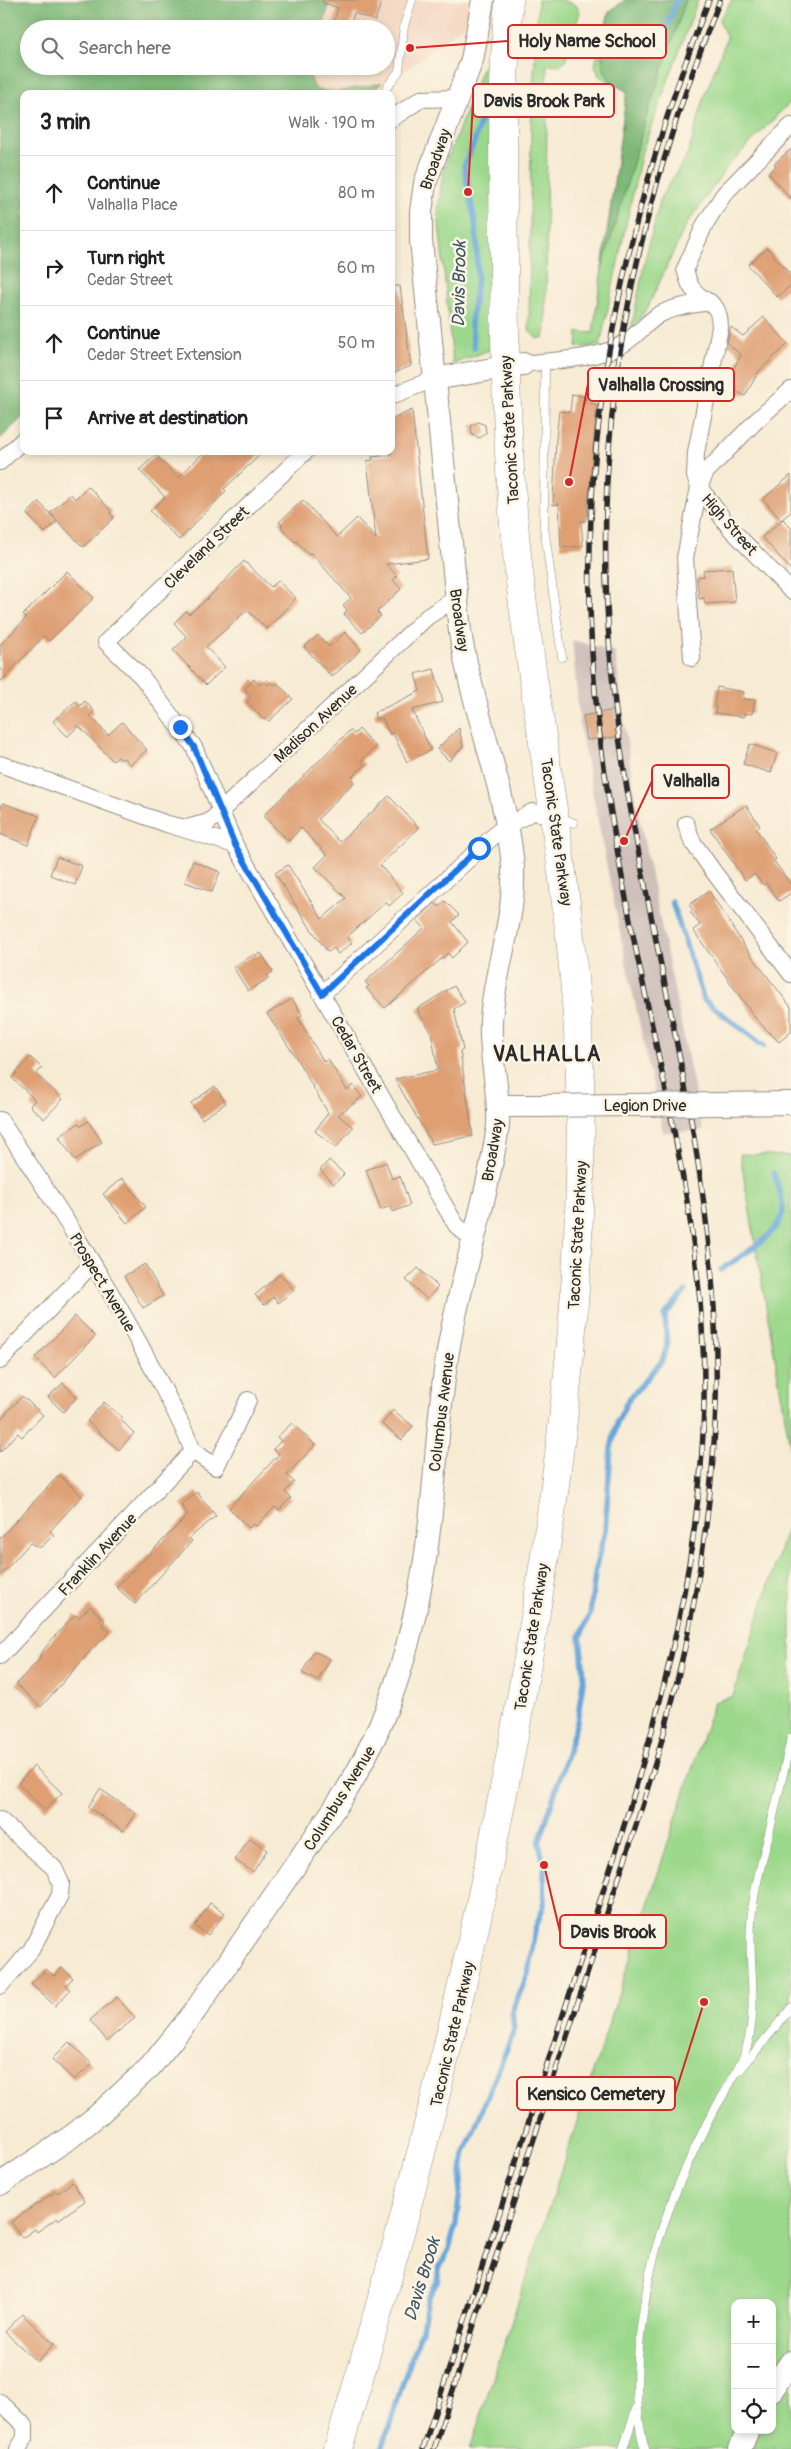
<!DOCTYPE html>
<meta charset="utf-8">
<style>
:root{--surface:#fff;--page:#f2f2f2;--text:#202124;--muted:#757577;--line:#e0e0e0}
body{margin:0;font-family:Pangolin,sans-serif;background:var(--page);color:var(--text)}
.controls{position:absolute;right:15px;bottom:15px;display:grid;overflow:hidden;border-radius:10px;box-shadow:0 2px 8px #0003}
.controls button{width:45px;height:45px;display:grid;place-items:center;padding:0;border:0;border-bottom:1px solid var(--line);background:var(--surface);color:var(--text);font:25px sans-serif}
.stop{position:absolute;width:15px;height:15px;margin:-11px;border:4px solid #1a73e8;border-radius:50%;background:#fff}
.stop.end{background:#1a73e8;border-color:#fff;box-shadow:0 1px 5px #0008}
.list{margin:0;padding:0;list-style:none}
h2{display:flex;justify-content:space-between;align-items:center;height:65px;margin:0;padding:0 20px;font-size:21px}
h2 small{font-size:16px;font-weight:400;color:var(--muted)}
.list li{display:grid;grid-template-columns:32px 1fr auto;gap:15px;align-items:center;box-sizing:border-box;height:75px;padding:0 20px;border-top:1px solid var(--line)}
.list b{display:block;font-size:19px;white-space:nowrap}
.list p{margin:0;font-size:16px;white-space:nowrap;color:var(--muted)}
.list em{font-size:16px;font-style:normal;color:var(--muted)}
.icon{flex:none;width:28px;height:28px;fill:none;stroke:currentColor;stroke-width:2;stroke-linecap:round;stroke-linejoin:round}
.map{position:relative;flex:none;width:791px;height:2449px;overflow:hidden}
.search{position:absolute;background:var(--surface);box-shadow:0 2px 8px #0003;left:20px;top:20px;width:375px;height:55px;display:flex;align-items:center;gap:12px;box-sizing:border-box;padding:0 18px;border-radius:28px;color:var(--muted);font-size:19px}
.panel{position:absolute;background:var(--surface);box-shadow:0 2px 8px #0003;left:20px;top:90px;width:375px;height:365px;border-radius:10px}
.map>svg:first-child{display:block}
.built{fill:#f3d4bf}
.industrial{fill:#cfc0bb}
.green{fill:#9cd88c;stroke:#64825c;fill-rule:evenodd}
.forest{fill:#7db878;stroke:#547252}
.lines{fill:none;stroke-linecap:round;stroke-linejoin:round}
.stream{stroke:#68a6da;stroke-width:5.5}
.building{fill:#de9f73}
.lane-casing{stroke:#918b80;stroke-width:9}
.street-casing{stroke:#918b80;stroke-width:18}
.secondary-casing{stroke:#918b80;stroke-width:24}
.highway-casing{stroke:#918b80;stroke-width:29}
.lane{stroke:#fff;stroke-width:8}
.street{stroke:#fff;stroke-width:16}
.secondary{stroke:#fff;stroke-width:22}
.highway{stroke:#fff;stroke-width:28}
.rail-casing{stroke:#2b2b2b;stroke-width:5.5}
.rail{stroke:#fcf5e5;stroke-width:4;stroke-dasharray:11;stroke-linecap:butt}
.secondary-bridge-casing{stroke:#918b80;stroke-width:24;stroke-linecap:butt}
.secondary-bridge{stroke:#fff;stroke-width:22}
.route{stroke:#1a73e8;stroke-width:6}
.labels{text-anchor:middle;stroke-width:5;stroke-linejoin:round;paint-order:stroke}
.street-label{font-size:16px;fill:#2b2b2b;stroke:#fcf5e5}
.water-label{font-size:18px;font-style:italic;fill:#405668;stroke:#fcf5e5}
.district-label{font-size:21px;font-weight:bold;letter-spacing:1px;fill:#2b2b2b;stroke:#fcf5e5}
.leader{fill:none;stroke:#d62828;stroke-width:2}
.callout-dot{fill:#d62828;stroke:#fcf5e5;stroke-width:2}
.callout{fill:#fcf5e5;stroke:#d62828;stroke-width:2}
.callout-label{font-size:18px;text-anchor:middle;font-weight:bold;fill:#2b2b2b}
</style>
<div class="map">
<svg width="791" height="2449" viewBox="0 0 791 2449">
<rect width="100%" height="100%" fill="#fcf5e5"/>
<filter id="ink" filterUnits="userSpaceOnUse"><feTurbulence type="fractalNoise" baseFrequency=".02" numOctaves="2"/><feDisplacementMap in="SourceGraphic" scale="10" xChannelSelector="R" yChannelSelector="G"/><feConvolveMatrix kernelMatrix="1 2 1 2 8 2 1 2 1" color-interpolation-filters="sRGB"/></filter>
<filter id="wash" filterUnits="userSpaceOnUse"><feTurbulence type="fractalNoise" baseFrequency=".0096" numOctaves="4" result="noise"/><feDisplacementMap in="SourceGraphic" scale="20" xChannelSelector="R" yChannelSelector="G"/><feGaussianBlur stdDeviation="1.12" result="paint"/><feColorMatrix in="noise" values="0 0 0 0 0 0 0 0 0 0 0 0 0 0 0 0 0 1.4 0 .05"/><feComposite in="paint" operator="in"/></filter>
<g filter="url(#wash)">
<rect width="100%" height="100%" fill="#f7ebd4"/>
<!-- built -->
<polygon class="built" points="330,0 473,0 471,19 406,70 382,83 335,92 315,89 310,76 312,66 386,66 386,29 322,29"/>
<!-- industrial -->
<polygon class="industrial" points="572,640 615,652 633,787 703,1131 663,1132 622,943 580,729"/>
<!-- green -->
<g class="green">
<polygon points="538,0 561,0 576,5 580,12 565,61 559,65 547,64 546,328 544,337 537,339 529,330 531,129"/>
<polygon points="625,0 698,0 642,151 600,345 577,348 578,332 593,333 627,91 599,76 595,65 609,12"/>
<polygon points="732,0 756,2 791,0 791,101 727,167 685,227 648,307 631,330 645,260 661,197 688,154 705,95 727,38 719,20"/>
<polygon points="498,59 492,349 453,364 438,212 443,171 483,66"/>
<polygon points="740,1154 791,1156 791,1452"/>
<path d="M791,1516V2449H470L714,1702L733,1696ZM735,2303H772V2430H735Z"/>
</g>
<!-- forest -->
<g class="forest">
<polygon points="0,0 330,0 322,29 29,29 29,66 312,66 310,76 315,89 335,92 382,83 370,94 24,94 24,416 0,439"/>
<path d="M625,0H686L649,109L602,269L627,91C590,76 603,43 609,12Z"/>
</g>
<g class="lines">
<!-- stream -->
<g class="stream">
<polyline points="540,27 571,26"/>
<polyline points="599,36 649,48 663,36 677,0"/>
<polyline points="474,348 471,323 477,279 477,245 475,222 464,166 474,143 485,105"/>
<polyline points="672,902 704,1000 764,1046"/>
<path d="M721,1270C740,1256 780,1235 783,1211C784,1200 777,1184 774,1173"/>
<polyline points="382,2449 405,2376 422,2329 428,2298 437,2282 439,2268 449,2249 456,2224 464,2155 510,2041 514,2029 512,2011 528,1974 535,1930 544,1905 544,1865 539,1843 577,1722 584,1675 580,1637 590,1614 596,1566 605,1531 611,1448 617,1423 628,1400 662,1361 667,1346 665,1315 686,1291"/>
</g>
</g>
<g id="blocks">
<!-- building -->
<g class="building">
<polygon points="322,0 382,0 375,21 354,13 349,29 331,29 338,8 322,2"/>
<polygon points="791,149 791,199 768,173 776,166 774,164"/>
<polygon points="767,248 791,275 791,285 777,297 748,265"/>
<polygon points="391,286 400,286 411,366 391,374"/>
<polygon points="764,317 788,344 759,371 745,396 724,385 741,355 727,343 730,329 731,327 743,336"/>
<polygon points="572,394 586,397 585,402 597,404 587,517 585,521 581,521 583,546 561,548 559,504 553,505 556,440 559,411 570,412"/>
<polygon points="412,410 428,559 386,564 397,576 393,580 401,589 377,612 381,616 362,633 344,614 347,610 343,605 351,598 311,553 309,555 296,541 295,542 281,527 282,525 279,522 303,500 337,537 357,518 376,539 367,461 373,460 372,457 391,455 391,420"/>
<polygon points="478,422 485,425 486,433 480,438 472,435 471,426"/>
<polygon points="205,451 264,451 224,489 226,491 179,540 150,511 165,497 139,470 156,455 178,478"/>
<polygon points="791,475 791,512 781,520 763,499"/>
<polygon points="88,486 111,511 110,513 114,518 83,547 50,513 71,494 75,499"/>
<polygon points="39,502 57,521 45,533 27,514"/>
<polygon points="783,519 791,528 791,570 762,537"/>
<polygon points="244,561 271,587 278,581 296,598 267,629 247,610 206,647 225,667 206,685 173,650 187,637 174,623 186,611 189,614 207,599"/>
<polygon points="732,568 735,602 705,604 704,598 699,599 697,577 704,576 703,570"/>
<polygon points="67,571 94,598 49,641 44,636 0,682 0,645 26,618 23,615"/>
<polygon points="345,632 361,650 332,677 304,647 318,635 329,647"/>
<polygon points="434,669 443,702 412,710 431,750 407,762 392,732 390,735 382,718 376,719 374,713 420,691 415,674"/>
<polygon points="254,679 260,685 264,681 268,685 271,682 274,685 277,683 293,699 269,721 266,718 264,720 247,701 251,696 245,689"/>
<polygon points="717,687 744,692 743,699 755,700 752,714 744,713 744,717 715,713 716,707 714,707"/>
<polygon points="76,701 80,706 85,701 94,711 90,716 108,735 122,722 147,750 130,765 124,758 121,760 118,757 113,761 79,726 68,736 66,735 53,721"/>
<polygon points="614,710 617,737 587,740 583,716"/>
<polygon points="459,728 463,746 449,761 437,749"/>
<polygon points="359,729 376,747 361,761 365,765 351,778 354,782 318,819 340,842 389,796 419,828 380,865 403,893 389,906 386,902 347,937 352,943 338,954 334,948 328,952 311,929 275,873 288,865 322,919 346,898 315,867 327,855 301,828 289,841 263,816 350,730 354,734"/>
<polygon points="750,744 777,753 771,773 743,764"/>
<polygon points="3,803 39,816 28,845 0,834 0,810"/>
<polygon points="746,805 760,826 756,829 776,859 774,861 791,885 791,893 779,901 766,883 763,885 755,874 745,880 710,829"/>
<polygon points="57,857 82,866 75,885 50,875"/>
<polygon points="193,861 220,872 212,892 185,882"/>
<polygon points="709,891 747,950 791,1007 791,1032 779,1042 756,1019 693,930 700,925 690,912 693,910 689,905"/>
<polygon points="445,901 459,915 452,922 468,942 452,958 448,953 385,1008 366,988 369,986 365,982 424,928 417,920 435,903 439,907"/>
<polygon points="261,953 273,972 267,975 269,978 248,991 233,967 255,954 256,956"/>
<polygon points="454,986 465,1002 454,1009 463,1050 460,1051 473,1136 432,1144 395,1079 438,1070 431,1032 417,1009"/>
<polygon points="292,999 302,1015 298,1018 324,1062 328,1059 347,1090 353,1085 362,1097 338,1115 353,1127 336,1148 315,1131 328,1113 295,1056 267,1014"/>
<polygon points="30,1057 42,1068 36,1074 63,1099 44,1119 30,1106 35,1100 12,1078"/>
<polygon points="215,1086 226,1103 202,1119 191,1103"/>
<polygon points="88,1121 102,1142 75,1160 59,1137 79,1123 81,1126"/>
<polygon points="329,1160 344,1174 334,1184 320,1170"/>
<polygon points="386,1162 392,1179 400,1176 410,1205 393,1212 390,1206 381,1210 366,1170"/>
<polygon points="122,1178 146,1207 127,1223 103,1194"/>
<polygon points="145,1264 163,1296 143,1308 124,1276"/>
<polygon points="418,1268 438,1287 427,1299 406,1280"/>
<polygon points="280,1274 294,1290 278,1303 274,1297 264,1305 255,1295"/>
<polygon points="75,1316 95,1336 55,1378 35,1358"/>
<polygon points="63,1383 77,1397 63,1412 48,1397"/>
<polygon points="22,1396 43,1415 22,1437 18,1433 0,1452 0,1420"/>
<polygon points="104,1402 123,1418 121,1420 134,1433 119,1450 87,1421"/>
<polygon points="393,1410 413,1426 402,1440 382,1424"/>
<polygon points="292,1423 315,1445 287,1475 294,1482 285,1492 291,1498 279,1510 275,1507 256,1526 254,1524 249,1528 229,1508 279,1454 273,1449 281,1441 277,1437"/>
<polygon points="59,1475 82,1496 50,1531 54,1535 40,1548 30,1543 0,1576 0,1538"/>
<polygon points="197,1492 216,1516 189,1538 192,1541 135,1604 116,1587 188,1515 181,1505"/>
<polygon points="90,1606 105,1621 102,1624 110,1632 92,1649 41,1707 16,1684 39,1660 41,1653 54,1637 75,1615 79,1618"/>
<polygon points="314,1651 330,1659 318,1681 302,1673"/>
<polygon points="34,1766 62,1793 45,1810 18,1783"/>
<polygon points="100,1789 136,1813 123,1831 88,1807"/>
<polygon points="250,1838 267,1850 253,1872 235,1860"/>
<polygon points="210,1903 225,1913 208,1935 195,1926"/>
<polygon points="62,1968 73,1978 66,1985 70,1990 55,2006 31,1984 46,1969 54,1976"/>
<polygon points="117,1997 135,2018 107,2041 90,2020"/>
<polygon points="69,2042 92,2064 74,2080 52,2059"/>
<polygon points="72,2182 85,2201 58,2220 57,2218 37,2232 35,2229 22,2238 11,2222 56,2191 58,2193"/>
<polygon points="22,2314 54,2344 37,2362 5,2332"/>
</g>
</g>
</g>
<g filter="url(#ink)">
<use href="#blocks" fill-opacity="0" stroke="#918b80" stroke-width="1"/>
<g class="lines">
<!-- lane casing -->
<g class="lane-casing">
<g id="lane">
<polyline points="382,94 399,71 404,26 412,0"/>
<polyline points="545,361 544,527 562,657"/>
<polyline points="560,817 574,823"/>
<polyline points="741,2069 791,2008"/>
<polyline points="623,2449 636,2409"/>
<path d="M645,2449C626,2388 645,2271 668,2212C678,2184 691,2156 704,2129C718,2099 740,2075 748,2042C758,2002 748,1962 751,1922C753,1892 762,1862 769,1833C777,1801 784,1770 791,1738"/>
</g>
</g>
<!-- street casing -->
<g class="street-casing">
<g id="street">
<polyline points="391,119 421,99 458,98"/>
<path d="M791,126L724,194L705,224L685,269C687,275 688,283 692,288C706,307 719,297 720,327L696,453L695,476L699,487L730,528L791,591"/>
<path d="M523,364C554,360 590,360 618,347C633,340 644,325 657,316C671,307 694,304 710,302"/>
<polyline points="391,396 434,379"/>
<polyline points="306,451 106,642 142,677 194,747 235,845 456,1225 473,1240"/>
<polyline points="0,462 24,439"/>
<polyline points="692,658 685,558 699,487 706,472 757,420 791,390"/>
<polyline points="0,764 167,824 235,845"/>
<polyline points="167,824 187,828 209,822 427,617 456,598"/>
<polyline points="686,824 692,841 713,871 791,974"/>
<polyline points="322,994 499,831 532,812 555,815"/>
<path d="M0,1120C54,1201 108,1283 153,1369C167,1396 182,1423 193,1451"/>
<polyline points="0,1361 92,1264"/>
<polyline points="193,1451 216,1467 248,1400"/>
<polyline points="0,1656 193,1451"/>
<polyline points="0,1820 54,1868 61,1883 60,1895 31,1950 0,1986"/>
<polyline points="0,2402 25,2426 25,2438 18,2449"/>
</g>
</g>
<!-- secondary casing -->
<g class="secondary-casing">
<g id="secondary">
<polyline points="434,379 523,364"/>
<polyline points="720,1104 791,1103"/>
<polyline points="498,1106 537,1106"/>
<path d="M0,2184L72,2136L98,2115L151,2066L195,2011L345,1793C389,1721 410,1649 424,1566C436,1495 436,1422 448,1351C461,1275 487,1202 498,1126C500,1091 489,1056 491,1021C494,966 519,912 512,857C503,780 472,708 460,632L421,240V212L425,183L472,60L483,0"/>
<polyline points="772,2390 791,2362"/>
<polyline points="740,2449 748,2430"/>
</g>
</g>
<!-- highway casing -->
<g class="highway-casing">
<path id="highway" d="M338,2449C414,2198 477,1945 523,1687C559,1487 585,1283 580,1080C576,909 539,742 519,573C507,469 505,366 504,262C503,174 501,87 509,0"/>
</g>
<!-- lane -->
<use href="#lane" class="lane"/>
<!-- street -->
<use href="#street" class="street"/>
<!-- secondary -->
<use href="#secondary" class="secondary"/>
<!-- highway -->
<use href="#highway" class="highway"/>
<!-- rail casing -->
<g class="rail-casing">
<g id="rail">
<path d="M423,2449C475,2289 527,2128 578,1968C639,1782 701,1600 704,1403C707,1233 658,1070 627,904C613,830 600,755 594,679C574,447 624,216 709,0"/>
<path d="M434,2449C486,2289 537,2128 589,1968C619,1876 652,1784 675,1690C698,1596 713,1500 716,1403C721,1204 667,1012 632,817C606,677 597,531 615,389C631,255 670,125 720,0"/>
</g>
</g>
<!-- rail -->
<use href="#rail" class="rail"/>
<!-- secondary-bridge casing -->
<g class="secondary-bridge-casing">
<polyline id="secondary-bridge" points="537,1106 720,1104"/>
</g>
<!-- secondary-bridge -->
<use href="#secondary-bridge" class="secondary-bridge"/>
</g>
</g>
<g class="lines" filter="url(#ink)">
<!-- route -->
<polyline class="route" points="180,727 194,747 235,845 322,994 479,848"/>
</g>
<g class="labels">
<!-- street labels -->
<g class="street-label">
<text transform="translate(435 159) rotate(-71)" y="6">Broadway</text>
<text transform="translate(509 430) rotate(-93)" y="6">Taconic State Parkway</text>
<text transform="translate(730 524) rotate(49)" y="6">High Street</text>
<text transform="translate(206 547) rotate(-44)" y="6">Cleveland Street</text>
<text transform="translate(460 620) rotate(82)" y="6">Broadway</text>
<text transform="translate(315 723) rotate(-43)" y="6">Madison Avenue</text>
<text transform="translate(557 832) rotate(82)" y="6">Taconic State Parkway</text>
<text transform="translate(357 1054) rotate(60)" y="6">Cedar Street</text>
<text x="645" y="1111">Legion Drive</text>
<text transform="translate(492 1150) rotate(-80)" y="6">Broadway</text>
<text transform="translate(577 1235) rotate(-87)" y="6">Taconic State Parkway</text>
<text transform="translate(103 1282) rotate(59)" y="6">Prospect Avenue</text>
<text transform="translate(441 1412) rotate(-83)" y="6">Columbus Avenue</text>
<text transform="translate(97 1554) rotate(-47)" y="6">Franklin Avenue</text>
<text transform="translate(531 1637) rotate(-81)" y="6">Taconic State Parkway</text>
<text transform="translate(339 1798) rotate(-58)" y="6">Columbus Avenue</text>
<text transform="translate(452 2034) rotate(-77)" y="6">Taconic State Parkway</text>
</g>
<!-- water labels -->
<g class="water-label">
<text transform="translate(459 284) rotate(-89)" y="6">Davis Brook</text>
<text transform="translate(422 2279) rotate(-73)" y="6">Davis Brook</text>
</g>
<!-- district labels -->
<g class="district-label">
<text x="547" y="1061">VALHALLA</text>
</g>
</g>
<!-- callouts -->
<path class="leader" d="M410 48L508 41M468 192L473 101M569 482L588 384M624 841L652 781M544 1865L560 1932M704 2002L675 2094"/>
<g class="callout-dot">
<circle cx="410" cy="48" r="5"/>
<circle cx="468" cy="192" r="5"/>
<circle cx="569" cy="482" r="5"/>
<circle cx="624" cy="841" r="5"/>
<circle cx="544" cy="1865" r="5"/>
<circle cx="704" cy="2002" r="5"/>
</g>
<g class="callout">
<rect x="508" y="25" width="158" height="33" rx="5"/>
<rect x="473" y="84" width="141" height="33" rx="5"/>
<rect x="588" y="368" width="146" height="33" rx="5"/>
<rect x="652" y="765" width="77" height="33" rx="5"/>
<rect x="560" y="1915" width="106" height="33" rx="5"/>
<rect x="517" y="2077" width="158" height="33" rx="5"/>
</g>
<g class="callout-label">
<text x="587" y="47">Holy Name School</text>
<text x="544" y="107">Davis Brook Park</text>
<text x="661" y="391">Valhalla Crossing</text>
<text x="691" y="787">Valhalla</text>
<text x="613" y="1938">Davis Brook</text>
<text x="596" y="2100">Kensico Cemetery</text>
</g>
</svg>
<div class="controls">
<button>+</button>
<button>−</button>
<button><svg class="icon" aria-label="locate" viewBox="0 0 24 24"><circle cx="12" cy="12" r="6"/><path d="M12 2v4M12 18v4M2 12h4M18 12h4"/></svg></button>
</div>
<div class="stop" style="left:479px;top:848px"></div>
<div class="stop end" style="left:180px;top:727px"></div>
<div class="search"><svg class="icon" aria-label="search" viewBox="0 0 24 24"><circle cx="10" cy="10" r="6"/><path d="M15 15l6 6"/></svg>Search here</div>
<section class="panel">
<h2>3 min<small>Walk · 190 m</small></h2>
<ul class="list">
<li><svg class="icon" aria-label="ahead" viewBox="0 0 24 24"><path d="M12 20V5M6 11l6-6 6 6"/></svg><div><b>Continue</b><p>Valhalla Place</p></div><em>80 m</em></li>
<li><svg class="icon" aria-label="right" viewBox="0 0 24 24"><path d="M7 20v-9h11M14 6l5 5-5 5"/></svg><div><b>Turn right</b><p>Cedar Street</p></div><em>60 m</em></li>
<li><svg class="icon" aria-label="ahead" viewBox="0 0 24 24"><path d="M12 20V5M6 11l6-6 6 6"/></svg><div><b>Continue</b><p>Cedar Street Extension</p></div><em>50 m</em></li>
<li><svg class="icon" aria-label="arrive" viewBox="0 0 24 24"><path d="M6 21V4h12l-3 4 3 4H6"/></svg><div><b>Arrive at destination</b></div></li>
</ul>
</section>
</div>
